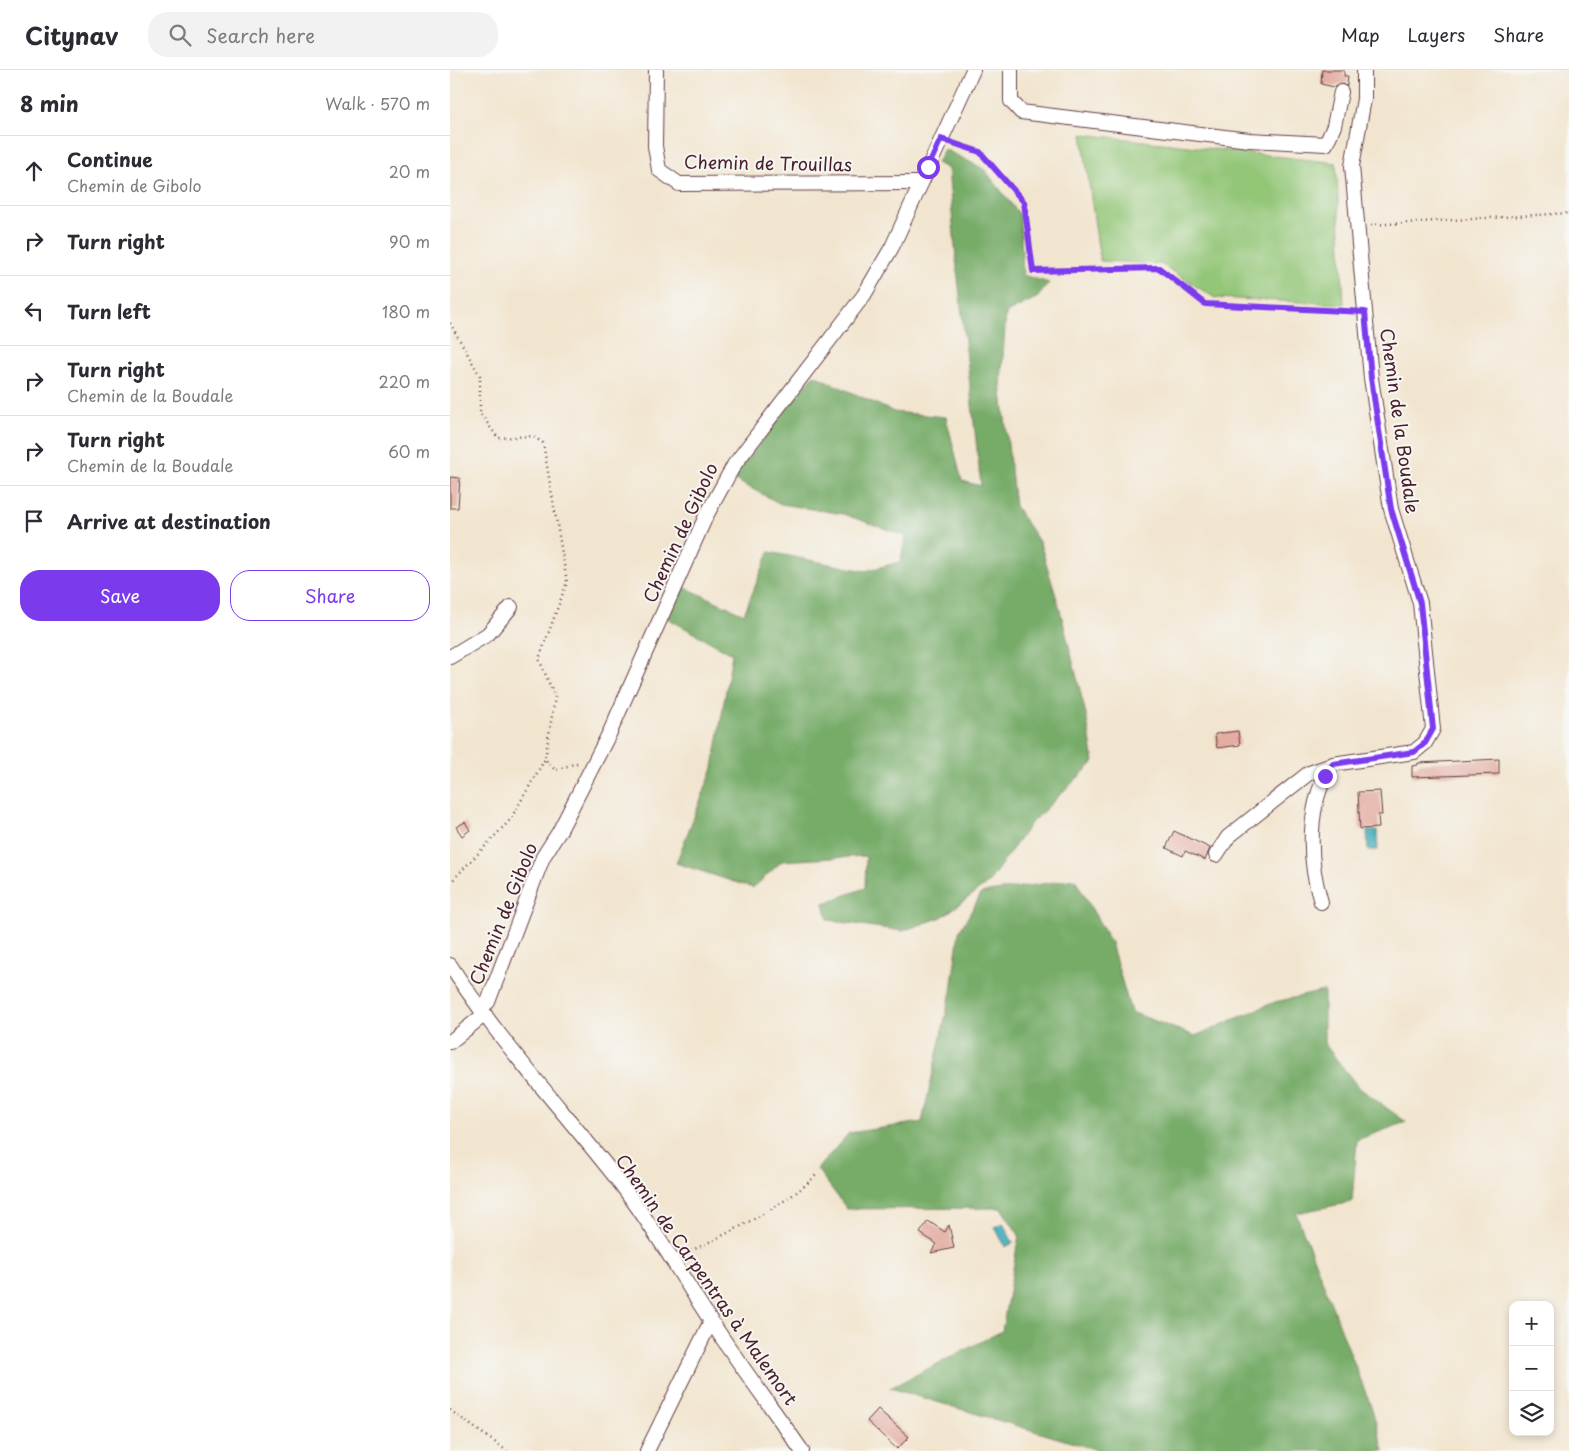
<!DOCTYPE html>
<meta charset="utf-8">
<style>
:root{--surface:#fff;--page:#f2f2f3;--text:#2b2b33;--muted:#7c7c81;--line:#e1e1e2;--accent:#7c3aed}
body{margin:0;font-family:"Playpen Sans",sans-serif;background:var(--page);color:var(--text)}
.controls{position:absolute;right:15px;bottom:15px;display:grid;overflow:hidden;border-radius:10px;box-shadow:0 2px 8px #0003}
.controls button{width:45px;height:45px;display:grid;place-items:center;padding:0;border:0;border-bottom:1px solid var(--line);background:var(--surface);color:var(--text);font:25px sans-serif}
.stop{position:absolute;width:15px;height:15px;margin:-11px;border:4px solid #7c3aed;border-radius:50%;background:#fff}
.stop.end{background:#7c3aed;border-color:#fff;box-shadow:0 1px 5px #0008}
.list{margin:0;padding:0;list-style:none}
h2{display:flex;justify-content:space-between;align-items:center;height:65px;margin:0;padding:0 20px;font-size:21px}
h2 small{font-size:16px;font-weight:400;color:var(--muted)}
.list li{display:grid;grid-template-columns:32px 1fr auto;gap:15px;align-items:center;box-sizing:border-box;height:70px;padding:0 20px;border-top:1px solid var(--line)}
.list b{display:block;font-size:19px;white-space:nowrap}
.list p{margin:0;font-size:16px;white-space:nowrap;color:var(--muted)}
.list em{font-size:16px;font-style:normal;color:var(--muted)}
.actions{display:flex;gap:10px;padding:15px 20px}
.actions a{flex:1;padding:11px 0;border:1px solid var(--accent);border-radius:20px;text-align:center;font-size:18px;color:var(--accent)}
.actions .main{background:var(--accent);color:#fff}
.icon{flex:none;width:28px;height:28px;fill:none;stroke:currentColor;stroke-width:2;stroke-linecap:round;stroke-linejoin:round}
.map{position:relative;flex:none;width:1119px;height:1381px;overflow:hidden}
header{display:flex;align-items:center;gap:30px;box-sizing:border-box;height:70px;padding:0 25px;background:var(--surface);border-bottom:1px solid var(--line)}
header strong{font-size:24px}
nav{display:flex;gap:28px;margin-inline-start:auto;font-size:18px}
.search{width:350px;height:45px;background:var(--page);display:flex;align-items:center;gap:12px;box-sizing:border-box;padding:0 18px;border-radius:20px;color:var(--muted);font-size:19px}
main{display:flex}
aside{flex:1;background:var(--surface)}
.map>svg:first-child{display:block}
.green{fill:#93c677;stroke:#6e7251}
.forest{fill:#76ab68;stroke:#60654a}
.water{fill:#3cacb9;stroke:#436672}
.building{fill:#e3ada2}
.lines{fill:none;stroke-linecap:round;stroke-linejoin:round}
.minor-casing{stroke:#633d44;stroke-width:16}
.path{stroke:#633d44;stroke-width:2.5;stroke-dasharray:1 4;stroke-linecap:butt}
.minor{stroke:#fff;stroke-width:14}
.route{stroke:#7c3aed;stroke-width:6}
.labels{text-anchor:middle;stroke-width:4;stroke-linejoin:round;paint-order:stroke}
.street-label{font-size:18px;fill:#4a1f2b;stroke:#f6f6f2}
</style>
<header>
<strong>Citynav</strong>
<div class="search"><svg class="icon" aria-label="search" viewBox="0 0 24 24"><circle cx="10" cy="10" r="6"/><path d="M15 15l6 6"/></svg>Search here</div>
<nav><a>Map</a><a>Layers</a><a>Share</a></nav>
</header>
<main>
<aside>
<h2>8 min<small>Walk · 570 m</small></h2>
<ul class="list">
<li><svg class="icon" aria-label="ahead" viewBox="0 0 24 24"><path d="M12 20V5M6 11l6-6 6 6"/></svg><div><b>Continue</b><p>Chemin de Gibolo</p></div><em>20 m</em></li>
<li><svg class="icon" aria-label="right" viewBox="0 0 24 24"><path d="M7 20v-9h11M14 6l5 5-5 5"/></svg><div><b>Turn right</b></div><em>90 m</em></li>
<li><svg class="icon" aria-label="left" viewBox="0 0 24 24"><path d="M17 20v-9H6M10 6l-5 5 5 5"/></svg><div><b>Turn left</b></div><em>180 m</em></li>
<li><svg class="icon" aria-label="right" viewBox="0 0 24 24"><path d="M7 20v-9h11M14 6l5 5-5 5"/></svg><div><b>Turn right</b><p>Chemin de la Boudale</p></div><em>220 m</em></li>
<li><svg class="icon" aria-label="right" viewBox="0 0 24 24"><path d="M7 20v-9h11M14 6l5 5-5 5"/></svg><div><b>Turn right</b><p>Chemin de la Boudale</p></div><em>60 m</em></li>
<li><svg class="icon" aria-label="arrive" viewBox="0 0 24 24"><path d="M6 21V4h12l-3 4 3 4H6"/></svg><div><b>Arrive at destination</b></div></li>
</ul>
<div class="actions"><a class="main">Save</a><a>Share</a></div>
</aside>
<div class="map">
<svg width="1119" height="1381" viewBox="0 0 1119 1381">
<rect width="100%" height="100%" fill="#f6f6f2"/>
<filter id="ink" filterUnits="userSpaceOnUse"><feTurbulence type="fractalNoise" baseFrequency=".02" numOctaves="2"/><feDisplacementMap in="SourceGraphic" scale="10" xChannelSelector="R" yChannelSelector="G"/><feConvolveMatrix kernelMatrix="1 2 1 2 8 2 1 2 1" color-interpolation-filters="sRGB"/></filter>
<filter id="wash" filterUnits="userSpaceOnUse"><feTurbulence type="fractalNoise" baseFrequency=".0096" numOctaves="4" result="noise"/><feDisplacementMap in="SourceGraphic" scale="20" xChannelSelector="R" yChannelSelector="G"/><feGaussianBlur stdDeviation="1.12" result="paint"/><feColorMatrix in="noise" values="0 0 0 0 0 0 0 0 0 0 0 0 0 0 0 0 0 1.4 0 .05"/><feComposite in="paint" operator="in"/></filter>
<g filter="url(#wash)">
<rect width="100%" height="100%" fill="#f2e5cf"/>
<!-- green -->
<polygon class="green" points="632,64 886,93 894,234 765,228 711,194 650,191"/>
<!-- forest -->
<g class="forest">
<polygon points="494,79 534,99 570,145 573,205 599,213 588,227 556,243 551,314 565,436 590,473 609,536 636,644 644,692 581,753 538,813 492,847 452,861 378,850 374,833 415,818 416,786 332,791 303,818 226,793 263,698 282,584 217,548 234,517 294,544 319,482 415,501 450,492 456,466 393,444 331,434 285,410 290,398 364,305 444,342 496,347 512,411 531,416 507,199 498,99 487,93"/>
<polygon points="625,809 661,873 681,942 745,966 825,932 874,921 874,973 908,1017 956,1052 907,1070 902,1132 846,1143 922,1339 934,1381 651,1381 440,1318 552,1261 569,1165 551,1138 397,1139 367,1099 399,1063 472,1052 501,921 509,862 532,823"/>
</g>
<!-- water -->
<g class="water">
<polygon points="927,760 928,780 918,780 917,761"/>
<polygon points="553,1153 563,1173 555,1177 545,1157"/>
</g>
<g id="blocks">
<!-- building -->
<g class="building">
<polygon points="872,0 894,0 894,6 898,6 897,16 889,14 884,17 871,14"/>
<polygon points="0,407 10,408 8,438 0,438"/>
<polygon points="788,661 790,675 767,678 765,664"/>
<polygon points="1049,689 1049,704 962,707 962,696 968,695 968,693"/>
<polygon points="930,721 932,745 928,745 929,758 910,759 908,722"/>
<polygon points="15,752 20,760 12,766 6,757"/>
<polygon points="724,761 760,778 755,790 735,781 733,786 716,778"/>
<polygon points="478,1151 495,1162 499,1155 504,1178 481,1183 487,1174 470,1163"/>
<polygon points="428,1339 459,1367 447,1379 417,1351"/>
</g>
</g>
</g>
<g filter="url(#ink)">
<use href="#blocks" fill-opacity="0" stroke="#633d44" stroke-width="1"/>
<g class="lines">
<!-- minor casing -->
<g class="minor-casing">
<g id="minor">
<polyline points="206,0 205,76 209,100 229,114 471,113"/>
<polyline points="561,0 561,31 571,42 799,70 876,74 884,56 891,22"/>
<polyline points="0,587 38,564 61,537"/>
<polyline points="766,785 778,767 859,703 882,695"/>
<path d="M871,832C858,790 856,731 883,694L964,682L975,673L983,659L970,533L941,439L921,308L902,96L914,29V0"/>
<path d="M0,895C49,971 111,1038 167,1109C203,1155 231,1206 263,1254C291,1297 323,1339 352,1381"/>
<polyline points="30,938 38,932 93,787 109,762 160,662 256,446 284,395 414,225 442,177 523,0"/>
<polyline points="0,972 35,944"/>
<polyline points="197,1381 261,1251"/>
</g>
</g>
<!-- path -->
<g class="path">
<polyline points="504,73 530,82 574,132 583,201 709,197 755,234 903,242"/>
<polyline points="921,155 1119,143"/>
<polyline points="0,253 30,306 30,343 48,368 83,366 93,373 117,512 89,589 105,627 95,689 105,700 130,692"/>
<polyline points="0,813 60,750 95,689"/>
<path d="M232,1185C272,1166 337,1136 366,1105"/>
<polyline points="0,1340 57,1381"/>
</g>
<!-- minor -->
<use href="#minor" class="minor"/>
</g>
</g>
<g class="lines" filter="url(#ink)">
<!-- route -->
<polyline class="route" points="478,97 491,69 530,82 574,132 583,201 709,198 755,234 915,242 921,308 941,439 970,533 983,659 975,673 964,682 883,694 875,706"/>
</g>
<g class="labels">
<!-- street labels -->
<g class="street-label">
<text transform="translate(318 94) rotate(1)" y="6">Chemin de Trouillas</text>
<text transform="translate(949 351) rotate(82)" y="6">Chemin de la Boudale</text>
<text transform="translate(231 463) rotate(-65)" y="6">Chemin de Gibolo</text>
<text transform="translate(54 844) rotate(-68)" y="6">Chemin de Gibolo</text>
<text transform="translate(256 1210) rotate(55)" y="6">Chemin de Carpentras à Malemort</text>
</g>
</g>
</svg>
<div class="controls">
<button>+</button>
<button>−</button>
<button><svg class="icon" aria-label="layers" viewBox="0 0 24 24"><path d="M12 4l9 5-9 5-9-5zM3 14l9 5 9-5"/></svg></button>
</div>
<div class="stop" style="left:478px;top:97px"></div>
<div class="stop end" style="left:875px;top:706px"></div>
</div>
</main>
